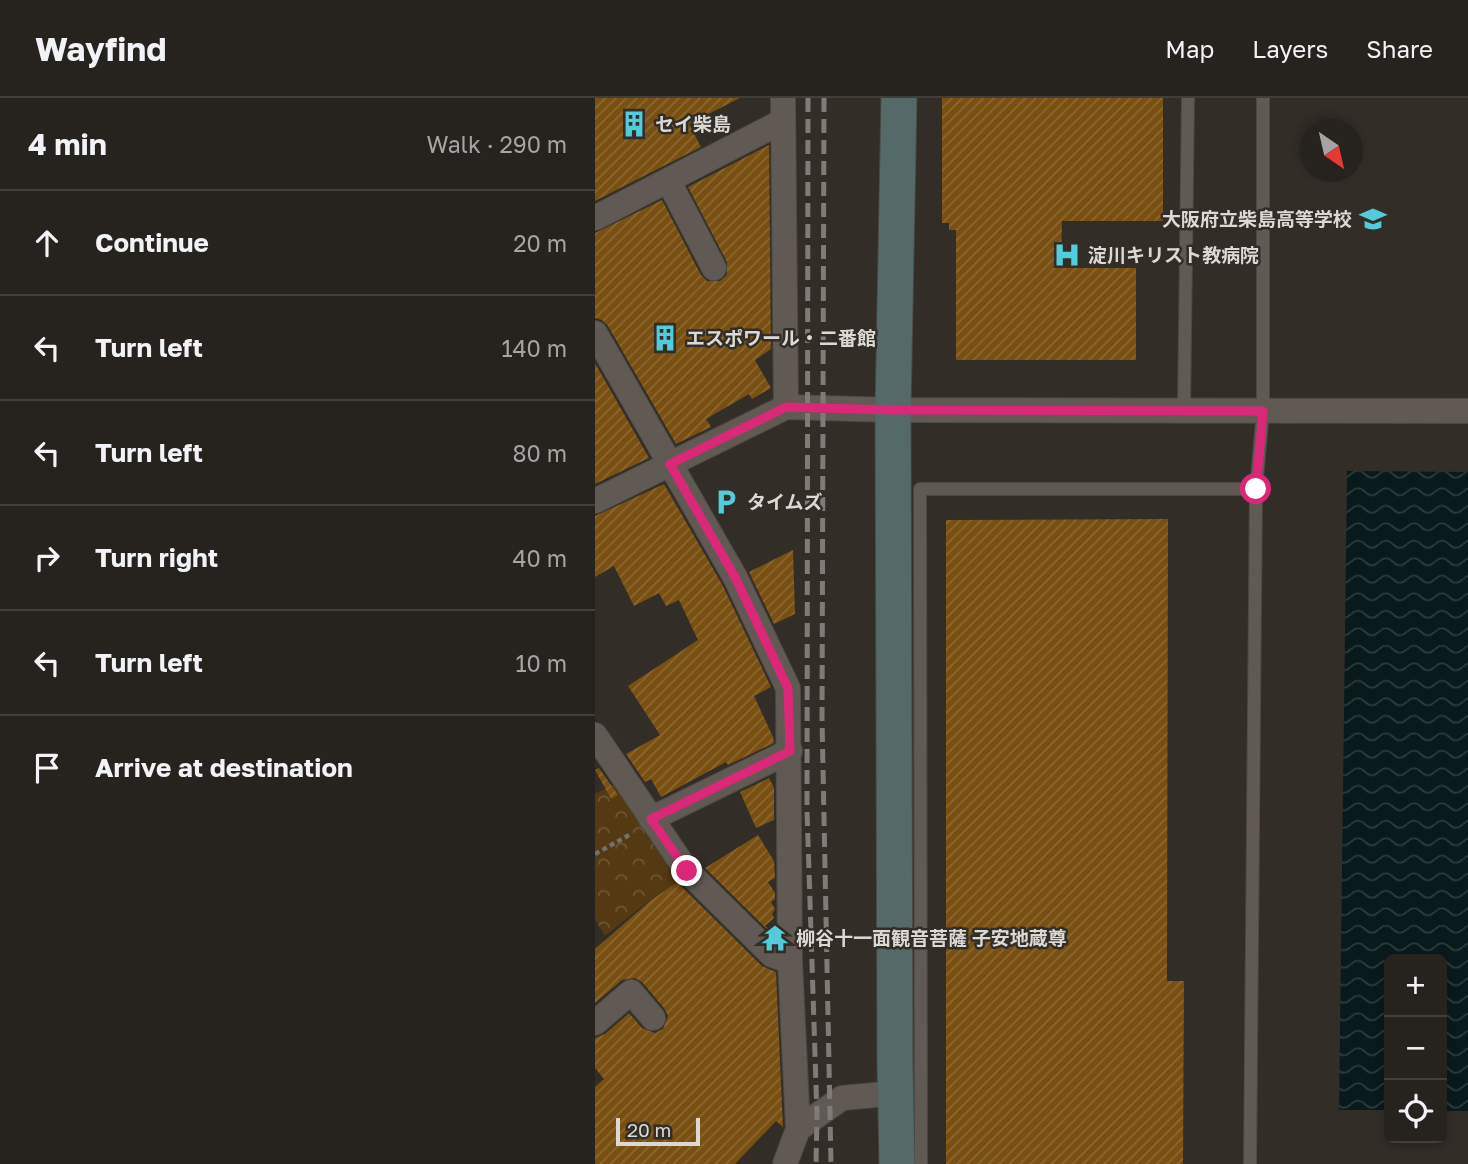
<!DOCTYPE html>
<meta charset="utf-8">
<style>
:root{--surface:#26221d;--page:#322f2a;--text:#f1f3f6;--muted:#a4a4a4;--line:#423f3b}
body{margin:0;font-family:"Golos Text","Noto Sans JP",sans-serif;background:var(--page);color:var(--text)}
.controls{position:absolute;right:21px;bottom:21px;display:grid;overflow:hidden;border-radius:10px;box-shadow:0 4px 10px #0003}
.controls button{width:63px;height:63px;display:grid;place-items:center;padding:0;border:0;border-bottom:2px solid var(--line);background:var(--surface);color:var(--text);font:35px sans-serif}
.compass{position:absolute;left:705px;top:21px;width:63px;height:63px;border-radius:50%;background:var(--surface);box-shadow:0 4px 10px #0003;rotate:146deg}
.scale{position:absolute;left:21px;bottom:18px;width:84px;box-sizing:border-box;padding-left:7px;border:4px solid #dcd9d5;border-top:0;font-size:19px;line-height:24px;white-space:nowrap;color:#dcd9d5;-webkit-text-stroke:5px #322d27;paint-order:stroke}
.stop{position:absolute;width:21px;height:21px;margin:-16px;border:5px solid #db2777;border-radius:50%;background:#fff}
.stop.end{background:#db2777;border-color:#fff;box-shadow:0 2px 7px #0008}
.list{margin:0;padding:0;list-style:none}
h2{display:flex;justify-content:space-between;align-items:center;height:91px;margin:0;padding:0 28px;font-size:30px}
h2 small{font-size:23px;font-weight:400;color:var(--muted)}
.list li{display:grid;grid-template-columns:46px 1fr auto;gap:21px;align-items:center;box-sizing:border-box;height:105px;padding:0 28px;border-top:2px solid var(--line)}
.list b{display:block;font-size:26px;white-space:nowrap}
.list em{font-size:23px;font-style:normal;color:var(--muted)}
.icon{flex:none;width:38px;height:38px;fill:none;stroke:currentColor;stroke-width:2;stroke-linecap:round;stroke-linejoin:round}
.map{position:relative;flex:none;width:873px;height:1066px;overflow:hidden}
header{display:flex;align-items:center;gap:42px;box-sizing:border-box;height:98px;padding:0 35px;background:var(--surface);border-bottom:2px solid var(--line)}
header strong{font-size:33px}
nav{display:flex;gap:38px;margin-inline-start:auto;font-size:24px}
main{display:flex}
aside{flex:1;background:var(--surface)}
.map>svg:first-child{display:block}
.park{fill:url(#park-crowns)}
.water{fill:url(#water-waves)}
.building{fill:url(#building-hatch)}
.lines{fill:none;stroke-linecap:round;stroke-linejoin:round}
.lane-casing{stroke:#4c4843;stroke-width:14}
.street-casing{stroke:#4c4843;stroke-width:26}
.secondary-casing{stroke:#4c4843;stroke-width:37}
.path{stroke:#736f69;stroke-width:4.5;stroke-dasharray:5 3.5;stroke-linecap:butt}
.lane{stroke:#615a54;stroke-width:12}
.street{stroke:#615a54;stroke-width:24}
.secondary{stroke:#536a69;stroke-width:35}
.rail{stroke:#7f7b76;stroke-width:5;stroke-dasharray:14 7;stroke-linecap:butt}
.route{stroke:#db2777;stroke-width:9}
.labels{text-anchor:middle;stroke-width:5;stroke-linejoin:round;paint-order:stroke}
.poi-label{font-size:19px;font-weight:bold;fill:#dcd9d5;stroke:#322d27;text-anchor:start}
</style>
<header>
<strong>Wayfind</strong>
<nav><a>Map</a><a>Layers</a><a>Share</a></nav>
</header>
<main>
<aside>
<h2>4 min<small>Walk · 290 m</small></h2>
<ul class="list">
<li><svg class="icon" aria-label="ahead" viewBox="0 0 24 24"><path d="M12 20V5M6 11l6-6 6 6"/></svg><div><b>Continue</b></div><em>20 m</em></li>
<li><svg class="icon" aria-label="left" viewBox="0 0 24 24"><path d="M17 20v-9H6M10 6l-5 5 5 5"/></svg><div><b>Turn left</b></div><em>140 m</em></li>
<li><svg class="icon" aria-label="left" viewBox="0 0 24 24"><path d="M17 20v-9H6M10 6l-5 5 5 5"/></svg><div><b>Turn left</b></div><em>80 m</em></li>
<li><svg class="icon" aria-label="right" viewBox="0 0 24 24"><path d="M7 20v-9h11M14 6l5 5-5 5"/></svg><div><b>Turn right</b></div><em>40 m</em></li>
<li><svg class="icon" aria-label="left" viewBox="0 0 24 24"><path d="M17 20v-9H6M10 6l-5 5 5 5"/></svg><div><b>Turn left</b></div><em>10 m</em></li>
<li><svg class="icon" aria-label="arrive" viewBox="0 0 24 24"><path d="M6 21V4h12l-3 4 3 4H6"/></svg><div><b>Arrive at destination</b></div></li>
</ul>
</aside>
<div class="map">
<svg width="873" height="1066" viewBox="0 0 873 1066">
<defs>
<pattern id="park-crowns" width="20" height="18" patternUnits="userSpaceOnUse" patternTransform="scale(1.75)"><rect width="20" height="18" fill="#553912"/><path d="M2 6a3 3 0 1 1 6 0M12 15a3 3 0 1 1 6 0" fill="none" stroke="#6d5534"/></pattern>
<pattern id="water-waves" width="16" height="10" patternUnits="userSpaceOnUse" patternTransform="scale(1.75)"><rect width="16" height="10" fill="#091a1c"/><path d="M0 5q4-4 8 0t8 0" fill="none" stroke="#2c3b3c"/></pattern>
<pattern id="building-hatch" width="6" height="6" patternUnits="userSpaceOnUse" patternTransform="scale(1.75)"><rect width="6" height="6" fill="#794f12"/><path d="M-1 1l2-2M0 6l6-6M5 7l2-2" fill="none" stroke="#8b6834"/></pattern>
</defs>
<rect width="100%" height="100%" fill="#322d27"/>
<!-- park -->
<polygon class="park" points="22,685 86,781 51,805 10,838 0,821 0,696"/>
<!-- water -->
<polygon class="water" points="752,373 873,374 873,1013 847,1013 847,861 794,861 794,1012 744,1012"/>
<!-- building -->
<g class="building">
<polygon points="0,0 145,0 94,26 106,49 0,103"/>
<polygon points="347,0 568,0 568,123 467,123 466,170 541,170 541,262 361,262 361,132 354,132 354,125 347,125"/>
<polygon points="174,47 176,251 160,262 176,290 157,301 154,296 111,321 116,329 81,346 13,228 7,222 0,220 0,135 67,102 106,177 112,183 125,183 132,177 132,164 93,89"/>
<polygon points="0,265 54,360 0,386"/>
<polygon points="69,386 128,488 176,589 159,598 178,639 179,645 133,667 131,664 66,699 56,681 50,684 31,656 65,637 33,588 103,542 84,502 71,508 64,495 39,508 19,468 0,479 0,418"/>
<polygon points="573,421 572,883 589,883 588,1066 351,1066 351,422"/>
<polygon points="198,452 200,516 179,526 154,474"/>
<polygon points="4,670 23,697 16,701 0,672"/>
<polygon points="174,680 179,690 179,722 161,730 145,694"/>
<polygon points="163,737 179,763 180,780 173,784 180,795 180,801 176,804 180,811 177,816 179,820 170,828 180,835 180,839 110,770"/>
<polygon points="82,784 167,868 181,874 188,1029 181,1023 140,1066 0,1066 0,989 9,981 0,970 0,940 10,936 34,915 47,930 60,935 68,931 73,918 69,910 47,884 40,880 27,882 0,905 0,851 55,803"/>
</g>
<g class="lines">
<!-- lane casing -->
<g class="lane-casing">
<g id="lane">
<polyline points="589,312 593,0"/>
<polyline points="326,1066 325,391 661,391"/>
<polyline points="655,1066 661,391 668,313 668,0"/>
</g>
</g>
<!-- street casing -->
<g class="street-casing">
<g id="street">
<polyline points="188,0 191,309"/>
<polyline points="74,84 119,170"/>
<polyline points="0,120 188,23"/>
<polyline points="0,235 140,479 193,590 195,863"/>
<polyline points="0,403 191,309 298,312 873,313"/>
<polyline points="0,637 92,773 177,857 195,863 203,1031 190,1066"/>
<polyline points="56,721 195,653"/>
<polyline points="0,925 36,894 58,920"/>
<polyline points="203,1031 247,1000 301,995"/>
</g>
</g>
<!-- secondary casing -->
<g class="secondary-casing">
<polyline id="secondary" points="302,1066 300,965 298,312 304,0"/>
</g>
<!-- path -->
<polyline class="path" points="0,756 36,736"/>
<!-- lane -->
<use href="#lane" class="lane"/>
<!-- street -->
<use href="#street" class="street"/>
<!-- secondary -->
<use href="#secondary" class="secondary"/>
<!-- rail -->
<g class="rail">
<polyline points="213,0 212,712 222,1018 221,1066"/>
<polyline points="229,0 227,621 236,1066"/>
</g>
</g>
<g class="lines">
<!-- route -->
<polyline class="route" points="92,773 56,721 195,653 193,590 140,479 75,366 191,309 298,312 668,313 661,391"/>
</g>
<!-- icons -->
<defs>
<g id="building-bare" transform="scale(2.1)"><path d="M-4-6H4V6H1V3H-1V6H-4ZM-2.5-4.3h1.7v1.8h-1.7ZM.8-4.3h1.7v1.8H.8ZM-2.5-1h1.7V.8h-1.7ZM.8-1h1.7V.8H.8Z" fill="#52cbda" stroke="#322d27" stroke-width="2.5" paint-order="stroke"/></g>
<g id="school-bare" transform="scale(2.1)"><path d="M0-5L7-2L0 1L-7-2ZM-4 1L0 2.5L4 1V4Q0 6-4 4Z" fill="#52cbda" stroke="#322d27" stroke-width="2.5" paint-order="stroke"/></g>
<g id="hospital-bare" transform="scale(2.1)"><path d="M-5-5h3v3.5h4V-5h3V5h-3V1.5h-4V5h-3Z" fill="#52cbda" stroke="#322d27" stroke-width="2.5" paint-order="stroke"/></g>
<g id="parking-bare" transform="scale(2.1)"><path d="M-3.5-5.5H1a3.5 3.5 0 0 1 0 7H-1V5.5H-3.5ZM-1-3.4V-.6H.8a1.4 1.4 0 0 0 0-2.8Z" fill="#52cbda" stroke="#322d27" stroke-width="2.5" paint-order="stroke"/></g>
<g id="temple-bare" transform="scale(2.1)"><path d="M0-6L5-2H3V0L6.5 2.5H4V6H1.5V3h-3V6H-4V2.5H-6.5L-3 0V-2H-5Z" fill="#52cbda" stroke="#322d27" stroke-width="2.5" paint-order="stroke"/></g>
</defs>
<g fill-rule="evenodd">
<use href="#building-bare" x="39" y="26"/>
<use href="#school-bare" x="778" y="121"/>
<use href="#hospital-bare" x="472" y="157"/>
<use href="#building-bare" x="70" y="240"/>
<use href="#parking-bare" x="131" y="404"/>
<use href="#temple-bare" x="180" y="840"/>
</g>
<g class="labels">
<!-- poi labels -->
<g class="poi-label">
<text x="60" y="33">セイ柴島</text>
<text x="757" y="128" text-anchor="end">大阪府立柴島高等学校</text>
<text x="493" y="164">淀川キリスト教病院</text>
<text x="91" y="247">エスポワール・二番館</text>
<text x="152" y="411">タイムズ</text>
<text x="201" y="847">柳谷十一面観音菩薩 子安地蔵尊</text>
</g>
</g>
</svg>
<div class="controls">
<button>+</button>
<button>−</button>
<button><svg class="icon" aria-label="locate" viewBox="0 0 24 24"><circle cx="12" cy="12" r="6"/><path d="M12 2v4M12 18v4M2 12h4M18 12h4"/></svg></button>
</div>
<svg class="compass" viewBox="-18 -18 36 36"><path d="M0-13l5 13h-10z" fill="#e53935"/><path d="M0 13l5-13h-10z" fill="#a4a4a4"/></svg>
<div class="scale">20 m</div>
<div class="stop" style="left:661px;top:391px"></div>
<div class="stop end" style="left:92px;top:773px"></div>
</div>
</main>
